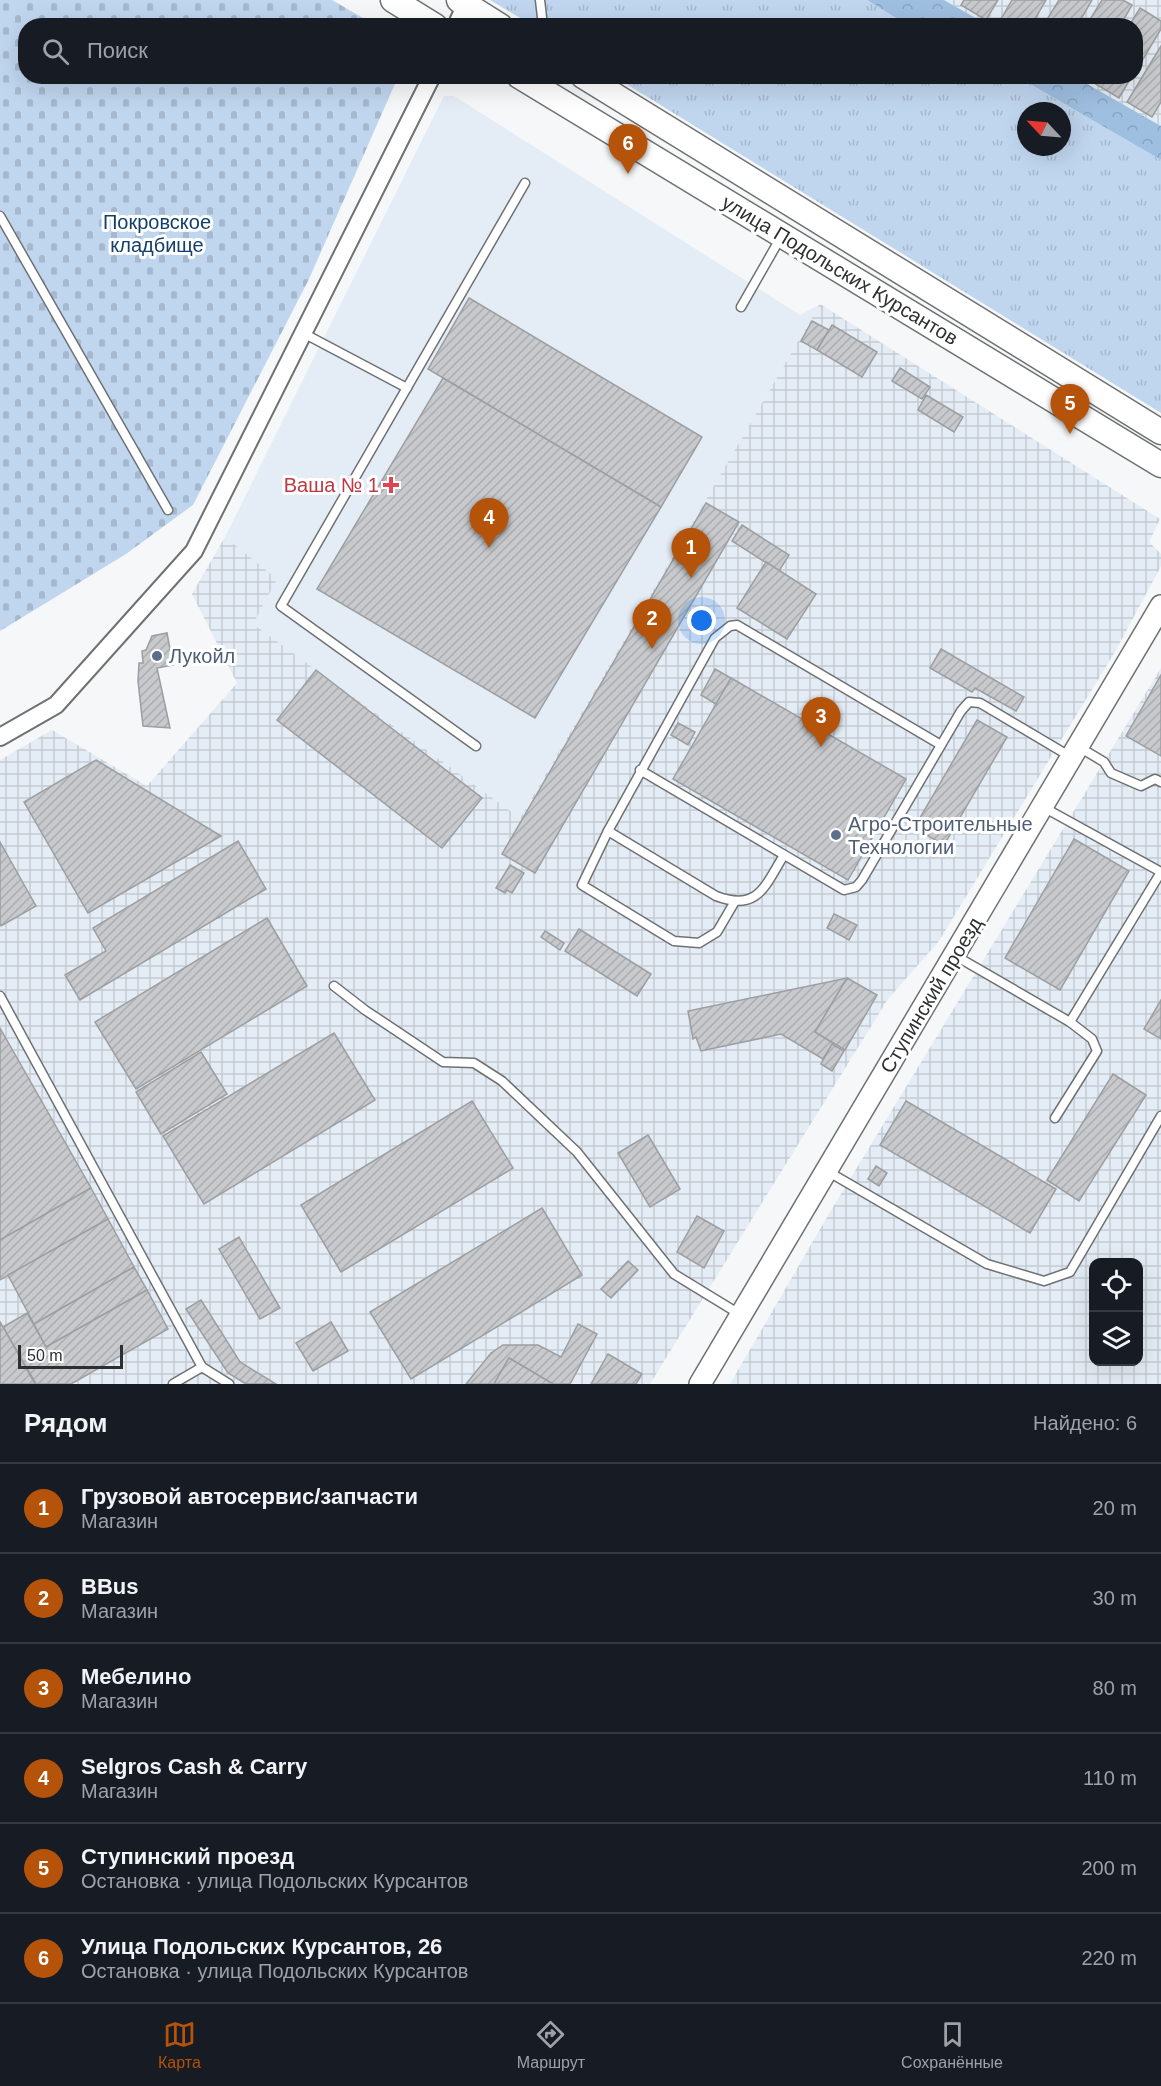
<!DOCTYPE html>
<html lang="ru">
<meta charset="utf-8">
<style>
:root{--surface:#171b24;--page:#20242c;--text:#f1f3f6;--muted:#9ea1a6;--line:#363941;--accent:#b45309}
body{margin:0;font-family:Arial,sans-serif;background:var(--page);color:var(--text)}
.controls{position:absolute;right:18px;bottom:18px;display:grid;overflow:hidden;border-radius:12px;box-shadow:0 6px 24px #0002}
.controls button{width:54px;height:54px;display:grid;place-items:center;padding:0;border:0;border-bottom:2px solid var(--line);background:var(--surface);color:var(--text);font:30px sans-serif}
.compass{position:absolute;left:1017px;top:102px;width:54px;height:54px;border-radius:50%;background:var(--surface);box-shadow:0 6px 24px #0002;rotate:296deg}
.scale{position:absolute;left:18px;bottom:15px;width:105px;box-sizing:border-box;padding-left:6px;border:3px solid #2e2f30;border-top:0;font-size:16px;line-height:21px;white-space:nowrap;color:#2e2f30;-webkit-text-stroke:4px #fff;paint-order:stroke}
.you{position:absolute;left:702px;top:621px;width:21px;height:21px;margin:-15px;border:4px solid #fff;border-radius:50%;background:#1a73e8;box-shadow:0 0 0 9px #1a73e833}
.badge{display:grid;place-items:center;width:39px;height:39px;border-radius:50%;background:var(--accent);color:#fff;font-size:20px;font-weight:700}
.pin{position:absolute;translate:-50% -50px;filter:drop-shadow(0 2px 3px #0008)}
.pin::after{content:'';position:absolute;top:32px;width:21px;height:18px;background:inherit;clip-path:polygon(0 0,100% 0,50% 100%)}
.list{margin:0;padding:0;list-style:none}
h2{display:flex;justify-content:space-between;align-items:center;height:78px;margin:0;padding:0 24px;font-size:26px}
h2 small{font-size:20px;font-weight:400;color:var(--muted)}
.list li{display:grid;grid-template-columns:39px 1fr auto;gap:18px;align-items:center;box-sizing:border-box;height:90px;padding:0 24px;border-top:2px solid var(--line)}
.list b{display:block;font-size:22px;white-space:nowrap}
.list p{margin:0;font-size:20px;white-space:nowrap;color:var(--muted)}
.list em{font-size:20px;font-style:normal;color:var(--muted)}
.icon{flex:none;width:33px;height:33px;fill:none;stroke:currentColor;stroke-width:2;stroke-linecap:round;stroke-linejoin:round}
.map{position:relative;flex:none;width:1161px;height:1384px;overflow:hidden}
.search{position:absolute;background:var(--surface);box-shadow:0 6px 24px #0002;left:18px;right:18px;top:18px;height:66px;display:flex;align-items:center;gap:15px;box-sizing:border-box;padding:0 21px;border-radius:24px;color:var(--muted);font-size:22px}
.sheet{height:618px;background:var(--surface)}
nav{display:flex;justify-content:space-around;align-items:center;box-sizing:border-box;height:84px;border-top:2px solid var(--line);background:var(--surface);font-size:16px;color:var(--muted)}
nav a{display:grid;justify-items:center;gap:3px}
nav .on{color:var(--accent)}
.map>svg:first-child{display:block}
.built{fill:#e4ecf5}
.industrial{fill:url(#industrial-grid);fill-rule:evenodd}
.grass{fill:url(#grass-tufts);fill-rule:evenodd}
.forest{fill:url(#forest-crowns)}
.cemetery{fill:url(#cemetery-stones)}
.building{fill:url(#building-hatch);stroke:#9c9ea1;stroke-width:1.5}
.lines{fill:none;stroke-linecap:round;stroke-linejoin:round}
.service-casing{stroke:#6f7173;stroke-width:11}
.minor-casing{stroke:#6f7173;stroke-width:20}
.tertiary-casing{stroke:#6f7173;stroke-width:24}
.secondary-casing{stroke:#6f7173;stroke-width:27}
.service{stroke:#fff;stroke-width:8}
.minor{stroke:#fff;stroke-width:16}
.tertiary{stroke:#fff;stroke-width:21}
.secondary{stroke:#fff;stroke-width:24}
.health-dot{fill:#e0444e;stroke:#fff;stroke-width:2}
.service-dot{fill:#5c6f8a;stroke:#fff;stroke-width:2}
.labels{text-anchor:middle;stroke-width:6;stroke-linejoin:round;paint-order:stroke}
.park-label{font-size:20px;fill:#123f6b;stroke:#fff}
.street-label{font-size:20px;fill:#2e2f30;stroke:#fff}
.health-label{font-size:20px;fill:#be3a42;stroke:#fff;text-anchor:end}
.service-label{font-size:20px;fill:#4e5e75;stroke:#fff;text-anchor:start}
</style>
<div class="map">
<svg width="1161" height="1384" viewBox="0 0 1161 1384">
<defs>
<pattern id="industrial-grid" width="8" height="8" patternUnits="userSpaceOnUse" patternTransform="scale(1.5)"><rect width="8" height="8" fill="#e4ecf5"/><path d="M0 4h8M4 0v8" fill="none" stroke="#c4cbd2"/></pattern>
<pattern id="grass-tufts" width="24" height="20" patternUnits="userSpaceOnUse" patternTransform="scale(1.5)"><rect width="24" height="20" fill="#c0d6ef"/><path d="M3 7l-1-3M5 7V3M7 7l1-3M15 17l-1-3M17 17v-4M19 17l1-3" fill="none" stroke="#a5b8cd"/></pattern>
<pattern id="forest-crowns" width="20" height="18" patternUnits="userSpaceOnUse" patternTransform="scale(1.5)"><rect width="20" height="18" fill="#9fbfe1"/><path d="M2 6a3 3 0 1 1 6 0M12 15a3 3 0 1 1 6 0" fill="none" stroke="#89a4c1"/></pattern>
<pattern id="cemetery-stones" width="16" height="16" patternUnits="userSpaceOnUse" patternTransform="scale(1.5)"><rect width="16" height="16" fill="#c0d6ef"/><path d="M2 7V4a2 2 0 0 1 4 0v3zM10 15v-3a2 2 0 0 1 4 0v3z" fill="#a5b8cd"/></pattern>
<pattern id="building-hatch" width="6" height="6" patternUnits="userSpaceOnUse" patternTransform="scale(1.5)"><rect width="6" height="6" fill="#c7c9cc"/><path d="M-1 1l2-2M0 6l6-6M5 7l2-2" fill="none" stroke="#abadb0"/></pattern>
</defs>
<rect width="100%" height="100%" fill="#f5f7f9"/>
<!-- built -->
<polygon class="built" points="444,96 454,96 800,315 820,304 520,818 252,624 225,537"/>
<!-- industrial -->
<g class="industrial">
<polygon points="944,0 1161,0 1161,126 1075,77 1136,76 1136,26 988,25"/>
<polygon points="820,304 1160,519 1149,542 1161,554 1161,566 1116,650 939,941 888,999 650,1384 0,1384 0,760 52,730 147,786 237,683 192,594 225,537 277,579 253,624 520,818"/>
<path d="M1161,668V1384H730L830,1212ZM1094,1262H1138V1362H1094Z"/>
</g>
<!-- grass -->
<g class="grass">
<polygon points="490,0 867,0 907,25 532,25"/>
<path d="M615,77H1018L1161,160V413ZM1026,111H1062V147H1026Z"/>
</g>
<!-- forest -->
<g class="forest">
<polygon points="867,0 944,0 988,25 907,25"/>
<polygon points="1018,77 1075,77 1161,126 1161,160"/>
</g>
<!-- cemetery -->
<polygon class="cemetery" points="0,0 332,0 375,25 26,26 26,76 398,77 309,279 193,505 126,554 0,631"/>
<!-- building -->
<g class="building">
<polygon points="964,0 998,0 986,20 961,5"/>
<polygon points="1012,0 1046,0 1031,26 997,26"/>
<polygon points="1059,0 1092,0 1077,26 1043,26"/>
<polygon points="1102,0 1123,0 1132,5 1120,26 1086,26"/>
<polygon points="1140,8 1161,21 1161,29 1136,71 1136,26 1129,26"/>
<polygon points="1161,46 1161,102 1152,117 1127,102"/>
<polygon points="1098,76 1132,76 1119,98 1094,83"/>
<polygon points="469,298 702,437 661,507 428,369"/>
<polygon points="812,321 829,330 817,350 801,341"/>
<polygon points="832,325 877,352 862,377 817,350"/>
<polygon points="900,368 930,387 922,399 892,381"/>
<polygon points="443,378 661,507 535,718 317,589"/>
<polygon points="926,395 963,417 954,432 918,410"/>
<polygon points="706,503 739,522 535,873 502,854"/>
<polygon points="742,525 789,555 779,571 732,541"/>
<polygon points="766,562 816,594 787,639 737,608"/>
<polygon points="167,633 173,665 157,668 170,728 143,726 138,681 139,663 143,663 142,651 146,650 152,636"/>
<polygon points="941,649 1024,697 1016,711 975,688 972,692 930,668"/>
<polygon points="715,669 731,678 716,704 701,695"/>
<polygon points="316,670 482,798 442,848 277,720"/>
<polygon points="1161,675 1161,756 1126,736"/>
<polygon points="731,678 906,779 848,880 673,779"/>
<polygon points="977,720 1007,737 944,845 914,828"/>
<polygon points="678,723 695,732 688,745 671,735"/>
<polygon points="96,760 221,836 88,913 24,802"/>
<polygon points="1074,839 1129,871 1060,990 1005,958"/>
<polygon points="238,841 266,889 80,1000 65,975 106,951 93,928"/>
<polygon points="0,842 36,906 1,926 0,923"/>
<polygon points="510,865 524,873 512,893 507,890 505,893 496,888"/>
<polygon points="834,914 857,925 849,940 827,928"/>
<polygon points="267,918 307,986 136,1089 95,1022"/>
<polygon points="579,929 651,974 637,996 565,951"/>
<polygon points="545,931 564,943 560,950 541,937"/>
<polygon points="847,978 815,1032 833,1043 823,1059 781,1034 701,1051 696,1037 693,1039 688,1011"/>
<polygon points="847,978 877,995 845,1050 815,1032"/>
<polygon points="1161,1000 1161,1039 1144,1029"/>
<polygon points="0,1028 91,1188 0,1240"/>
<polygon points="334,1033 375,1100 204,1204 163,1136"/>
<polygon points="832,1044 844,1051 832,1071 821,1064"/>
<polygon points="201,1052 227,1094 161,1134 136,1092"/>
<polygon points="1113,1074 1146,1095 1079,1201 1047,1180"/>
<polygon points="472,1101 513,1168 341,1272 301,1205"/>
<polygon points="906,1101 1056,1189 1030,1233 880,1145"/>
<polygon points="648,1135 680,1189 650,1207 618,1153"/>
<polygon points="876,1166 887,1173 879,1186 868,1179"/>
<polygon points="91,1188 108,1219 0,1280 0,1240"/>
<polygon points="542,1208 582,1275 411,1379 370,1312"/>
<polygon points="697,1216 724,1231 704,1268 677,1252"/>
<polygon points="108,1219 134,1267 34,1324 8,1275"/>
<polygon points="239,1237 280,1308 260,1319 219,1249"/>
<polygon points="628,1261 638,1270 611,1298 601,1289"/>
<polygon points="134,1267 147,1290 46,1347 34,1324"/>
<polygon points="147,1290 168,1329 71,1384 36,1384 3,1327 27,1313 46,1347"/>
<polygon points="201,1300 240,1362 276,1384 246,1384 228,1373 186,1309"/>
<polygon points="0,1322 3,1327 35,1384 0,1384"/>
<polygon points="331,1322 348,1351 313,1371 296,1343"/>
<polygon points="578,1324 597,1334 570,1384 553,1384 509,1358 494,1384 466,1384 491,1353 503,1345 538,1345 561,1357"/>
<polygon points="608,1354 642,1374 636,1384 591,1384"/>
<polygon points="509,1358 553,1384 494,1384"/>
</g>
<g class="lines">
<!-- service casing -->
<g class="service-casing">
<g id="service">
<polyline points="540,0 543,26"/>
<polyline points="0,216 168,510"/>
<polyline points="741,307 781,237"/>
<polyline points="303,333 407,388"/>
<polyline points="476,746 281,606 525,183"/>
<polyline points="1079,747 1104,762 1111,773 1141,786 1155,779 1161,782"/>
<polyline points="640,770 844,890 856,887 862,880 961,711 969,702 980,703 1071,757"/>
<polyline points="608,831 582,885 674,941 699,943 717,932 734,903"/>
<path d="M784,855C765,886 758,912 716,896L608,831L715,638L730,626L737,625L941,745"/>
<polyline points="954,955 1070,1022 1161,872 1043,807"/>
<polyline points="334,986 365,1010 443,1062 474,1063 502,1081 577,1152 674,1274 741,1315"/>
<polyline points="0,996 202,1367 229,1384"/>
<polyline points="1055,1118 1097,1051 1092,1039 1070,1022"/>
<polyline points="827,1171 987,1264 1044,1281 1070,1272 1161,1116"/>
<polyline points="173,1384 202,1367"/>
</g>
</g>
<!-- minor casing -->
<g class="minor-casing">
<g id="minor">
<polyline points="456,26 466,4"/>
<polyline points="0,737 56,705 194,551 432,76"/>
</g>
</g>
<!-- tertiary casing -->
<g class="tertiary-casing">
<polyline id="tertiary" points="700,1384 1161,606"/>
</g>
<!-- secondary casing -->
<g class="secondary-casing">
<g id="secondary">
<polyline points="393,0 435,26"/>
<polyline points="459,0 500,26"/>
<polyline points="519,76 1161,465"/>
<polyline points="583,76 1161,432"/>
</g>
</g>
<!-- service -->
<use href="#service" class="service"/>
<!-- minor -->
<use href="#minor" class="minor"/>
<!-- tertiary -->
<use href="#tertiary" class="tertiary"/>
<!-- secondary -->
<use href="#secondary" class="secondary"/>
</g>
<!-- markers -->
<path class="health-dot" d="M388 476h6v6h6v6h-6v6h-6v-6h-6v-6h6z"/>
<g class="service-dot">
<circle cx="157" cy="656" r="6"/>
<circle cx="836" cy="835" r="6"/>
</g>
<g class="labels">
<!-- park labels -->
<g class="park-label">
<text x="157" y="229">Покровское<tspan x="157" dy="23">кладбище</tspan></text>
</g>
<!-- street labels -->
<g class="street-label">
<text transform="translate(840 270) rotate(31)" y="7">улица Подольских Курсантов</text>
<text transform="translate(931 995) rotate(-59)" y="7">Ступинский проезд</text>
</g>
<!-- health labels -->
<g class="health-label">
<text x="379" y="492">Ваша № 1</text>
</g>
<!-- service labels -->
<g class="service-label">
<text x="169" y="663">Лукойл</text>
<text x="848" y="831">Агро-Строительные<tspan x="848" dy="23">Технологии</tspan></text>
</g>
</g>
</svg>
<div class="controls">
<button><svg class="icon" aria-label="locate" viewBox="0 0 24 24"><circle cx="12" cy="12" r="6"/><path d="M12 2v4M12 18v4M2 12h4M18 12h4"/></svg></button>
<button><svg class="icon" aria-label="layers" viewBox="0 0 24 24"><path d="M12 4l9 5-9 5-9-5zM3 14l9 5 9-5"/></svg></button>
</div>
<svg class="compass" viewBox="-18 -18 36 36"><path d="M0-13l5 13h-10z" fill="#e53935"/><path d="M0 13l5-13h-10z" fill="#9ea1a6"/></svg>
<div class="scale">50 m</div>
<div class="you"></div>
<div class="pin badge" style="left:691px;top:578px">1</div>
<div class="pin badge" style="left:652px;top:649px">2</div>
<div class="pin badge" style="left:821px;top:747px">3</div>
<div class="pin badge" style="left:489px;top:548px">4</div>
<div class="pin badge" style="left:1070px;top:434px">5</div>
<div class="pin badge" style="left:628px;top:174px">6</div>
<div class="search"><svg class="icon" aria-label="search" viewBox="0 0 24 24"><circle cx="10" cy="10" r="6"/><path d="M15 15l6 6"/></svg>Поиск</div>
</div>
<section class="sheet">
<h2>Рядом<small>Найдено: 6</small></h2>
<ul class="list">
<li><span class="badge">1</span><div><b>Грузовой автосервис/запчасти</b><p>Магазин</p></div><em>20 m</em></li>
<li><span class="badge">2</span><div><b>BBus</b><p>Магазин</p></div><em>30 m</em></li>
<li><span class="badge">3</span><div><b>Мебелино</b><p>Магазин</p></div><em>80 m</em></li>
<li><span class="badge">4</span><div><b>Selgros Cash &amp; Carry</b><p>Магазин</p></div><em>110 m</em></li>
<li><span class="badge">5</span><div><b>Ступинский проезд</b><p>Остановка · улица Подольских Курсантов</p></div><em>200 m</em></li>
<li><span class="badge">6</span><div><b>Улица Подольских Курсантов, 26</b><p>Остановка · улица Подольских Курсантов</p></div><em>220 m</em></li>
</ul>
</section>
<nav>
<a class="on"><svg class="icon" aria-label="map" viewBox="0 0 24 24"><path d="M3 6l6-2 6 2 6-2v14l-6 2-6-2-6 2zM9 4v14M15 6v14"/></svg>Карта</a>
<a><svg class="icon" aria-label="directions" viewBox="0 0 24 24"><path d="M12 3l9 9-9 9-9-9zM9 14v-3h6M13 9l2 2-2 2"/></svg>Маршрут</a>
<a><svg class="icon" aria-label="saved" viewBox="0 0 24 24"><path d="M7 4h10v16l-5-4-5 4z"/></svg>Сохранённые</a>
</nav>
